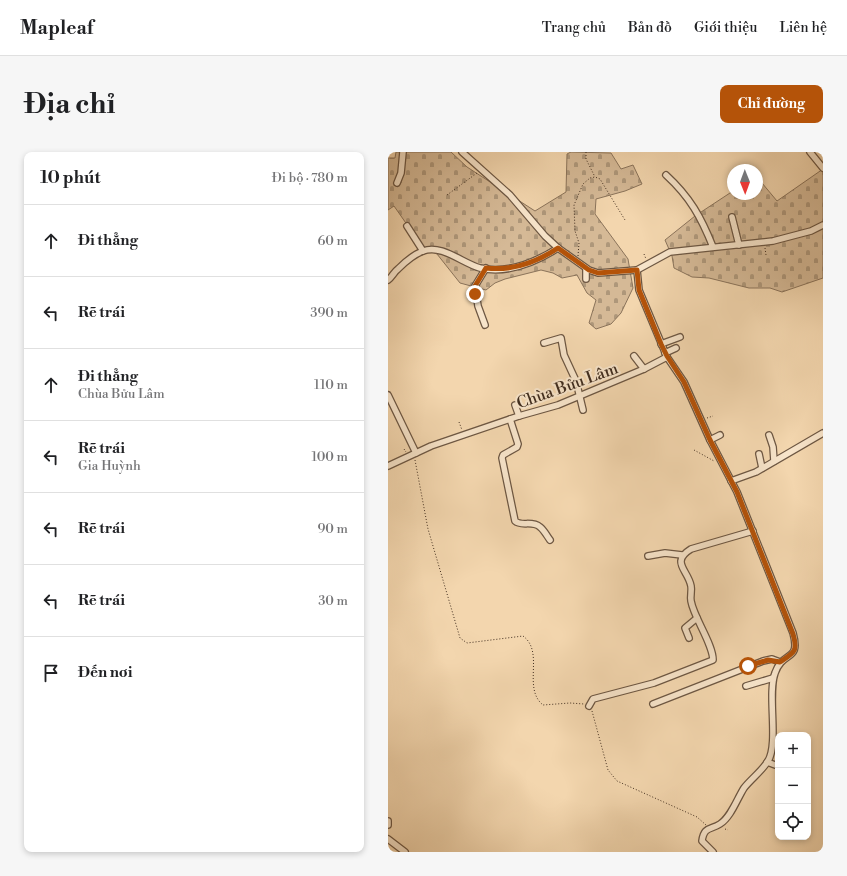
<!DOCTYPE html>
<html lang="vi">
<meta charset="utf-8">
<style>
:root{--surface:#fff;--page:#f6f6f6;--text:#202124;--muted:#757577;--line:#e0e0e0;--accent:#b45309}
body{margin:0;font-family:"Libre Bodoni",serif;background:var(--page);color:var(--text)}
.controls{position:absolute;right:12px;bottom:12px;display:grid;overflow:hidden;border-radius:8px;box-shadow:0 2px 6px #0003}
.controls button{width:36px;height:36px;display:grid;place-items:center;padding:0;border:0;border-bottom:1px solid var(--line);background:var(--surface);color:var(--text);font:20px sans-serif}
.compass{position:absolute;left:339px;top:12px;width:36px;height:36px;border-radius:50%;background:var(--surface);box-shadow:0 2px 6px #0003;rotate:179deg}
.stop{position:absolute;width:12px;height:12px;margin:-9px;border:3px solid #b45309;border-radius:50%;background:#fff}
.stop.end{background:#b45309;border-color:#fff;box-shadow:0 1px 4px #0008}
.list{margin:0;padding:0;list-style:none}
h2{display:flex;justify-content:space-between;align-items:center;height:52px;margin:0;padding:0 16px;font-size:17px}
h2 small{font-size:13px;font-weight:400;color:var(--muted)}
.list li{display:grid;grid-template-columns:26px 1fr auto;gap:12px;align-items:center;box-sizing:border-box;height:72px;padding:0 16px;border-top:1px solid var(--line)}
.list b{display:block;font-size:15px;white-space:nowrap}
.list p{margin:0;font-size:13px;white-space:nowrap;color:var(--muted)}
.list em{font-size:13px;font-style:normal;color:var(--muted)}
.icon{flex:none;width:22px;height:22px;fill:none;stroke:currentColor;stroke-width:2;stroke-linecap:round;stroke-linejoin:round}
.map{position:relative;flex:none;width:435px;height:700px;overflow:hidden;border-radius:8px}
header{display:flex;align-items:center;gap:24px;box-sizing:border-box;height:56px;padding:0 20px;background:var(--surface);border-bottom:1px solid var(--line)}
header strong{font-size:19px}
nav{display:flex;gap:22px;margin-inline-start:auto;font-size:14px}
.intro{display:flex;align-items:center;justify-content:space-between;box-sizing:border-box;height:96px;padding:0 24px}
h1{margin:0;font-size:28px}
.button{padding:10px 18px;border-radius:8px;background:var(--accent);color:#fff;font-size:14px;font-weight:700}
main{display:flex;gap:24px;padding:0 24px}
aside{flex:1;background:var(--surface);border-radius:8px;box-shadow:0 2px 6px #0003}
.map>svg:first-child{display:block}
.cemetery{fill:url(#cemetery-stones);stroke:#8a735a}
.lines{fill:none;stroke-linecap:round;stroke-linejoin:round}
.minor-casing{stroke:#6d5743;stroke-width:8}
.path{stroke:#402d1f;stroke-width:1;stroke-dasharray:1 2;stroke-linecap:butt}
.minor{stroke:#f7e4ca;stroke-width:5.5}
.route{stroke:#b45309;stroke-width:5}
.labels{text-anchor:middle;stroke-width:4;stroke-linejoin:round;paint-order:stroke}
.street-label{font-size:16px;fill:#402d1f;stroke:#f7e4ca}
</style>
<header>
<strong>Mapleaf</strong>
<nav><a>Trang chủ</a><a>Bản đồ</a><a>Giới thiệu</a><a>Liên hệ</a></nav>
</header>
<div class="intro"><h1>Địa chỉ</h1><a class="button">Chỉ đường</a></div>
<main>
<aside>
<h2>10 phút<small>Đi bộ · 780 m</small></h2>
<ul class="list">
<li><svg class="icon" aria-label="ahead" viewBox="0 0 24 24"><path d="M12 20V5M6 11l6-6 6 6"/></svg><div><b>Đi thẳng</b></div><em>60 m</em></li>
<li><svg class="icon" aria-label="left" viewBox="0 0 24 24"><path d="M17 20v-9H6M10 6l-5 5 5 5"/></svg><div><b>Rẽ trái</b></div><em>390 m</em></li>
<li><svg class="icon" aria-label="ahead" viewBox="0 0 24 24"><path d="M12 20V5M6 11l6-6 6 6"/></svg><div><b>Đi thẳng</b><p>Chùa Bửu Lâm</p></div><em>110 m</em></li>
<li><svg class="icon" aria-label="left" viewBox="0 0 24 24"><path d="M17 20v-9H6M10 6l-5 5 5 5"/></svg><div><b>Rẽ trái</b><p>Gia Huỳnh</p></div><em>100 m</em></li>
<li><svg class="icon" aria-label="left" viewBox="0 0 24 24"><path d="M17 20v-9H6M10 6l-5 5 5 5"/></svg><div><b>Rẽ trái</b></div><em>90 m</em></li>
<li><svg class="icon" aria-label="left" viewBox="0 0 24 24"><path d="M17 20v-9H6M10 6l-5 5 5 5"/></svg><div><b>Rẽ trái</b></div><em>30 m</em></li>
<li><svg class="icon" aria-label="arrive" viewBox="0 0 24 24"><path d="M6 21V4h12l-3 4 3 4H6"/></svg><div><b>Đến nơi</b></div></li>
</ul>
</aside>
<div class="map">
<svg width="435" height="700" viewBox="0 0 435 700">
<defs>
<pattern id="cemetery-stones" width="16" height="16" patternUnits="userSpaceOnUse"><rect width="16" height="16" fill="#d5b996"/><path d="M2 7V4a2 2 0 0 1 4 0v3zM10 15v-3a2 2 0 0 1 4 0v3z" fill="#ae977a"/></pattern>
</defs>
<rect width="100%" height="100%" fill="#f3d6ae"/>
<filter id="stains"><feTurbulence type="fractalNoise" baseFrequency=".005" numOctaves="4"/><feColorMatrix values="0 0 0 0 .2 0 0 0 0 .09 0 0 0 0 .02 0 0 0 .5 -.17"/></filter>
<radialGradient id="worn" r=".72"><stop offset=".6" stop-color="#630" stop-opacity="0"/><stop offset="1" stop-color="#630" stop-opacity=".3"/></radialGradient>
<!-- cemetery -->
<g class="cemetery">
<polygon points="8,0 63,0 79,15 147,59 178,40 179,2 183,0 223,1 233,17 245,13 254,32 237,39 208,47 207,62 240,107 245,136 233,161 223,172 208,177 201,171 208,148 199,141 189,123 174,126 165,121 153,118 117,127 107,131 98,138 72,131 49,102 36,97 6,54 0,58 0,6 7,6"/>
<polygon points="435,17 435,126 394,140 382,136 361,136 321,126 304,125 286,116 284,104 277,88 307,64 345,39 345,42 369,42 369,25 389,49"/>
</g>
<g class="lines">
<!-- minor casing -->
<g class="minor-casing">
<g id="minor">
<polyline points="74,0 122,43 157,84 170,96 201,118 210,121 249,118 282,100 385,89 423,79 435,73"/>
<polyline points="422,0 435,16"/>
<path d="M278,23C302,45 313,65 325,95"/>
<polyline points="9,31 13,21 15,0"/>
<polyline points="344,65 351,93"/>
<polyline points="19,74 35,99"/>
<polyline points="198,127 198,117"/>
<path d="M0,128C4,125 6,120 10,117C16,111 27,102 35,99C54,92 74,111 92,116C119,122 148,110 170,96"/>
<polyline points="97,173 90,154 87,134 98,116"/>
<polyline points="156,191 173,186 176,203 188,229 195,258"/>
<polyline points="273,192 292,185"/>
<polyline points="277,201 288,196"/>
<polyline points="246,204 256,217"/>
<path d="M279,205L296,230L322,288L349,340L405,481C413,510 395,498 387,521C379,542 391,591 380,609C374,619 363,627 356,636C349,647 343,665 332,672C323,678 316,674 314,689L325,700"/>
<polyline points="0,243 28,301"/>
<polyline points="127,253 131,264"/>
<path d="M122,267L130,292L129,295L115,303L114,306L127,369C133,375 144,368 152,375C156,378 159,384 162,388"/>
<polyline points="381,283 385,295 386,309"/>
<polyline points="322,288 332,283"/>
<polyline points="371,302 374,316"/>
<polyline points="0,314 43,294 131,264 170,253 256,217 279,205 251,138 249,118"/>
<polyline points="343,329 368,320 435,281"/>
<polyline points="260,404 277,401 294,403"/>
<polyline points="301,486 297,476 309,466"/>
<polyline points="358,534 385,526"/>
<polyline points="265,552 375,509 384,507 392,510"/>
<path d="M201,554L205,547L266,531L325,508C325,492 306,466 303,449C302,444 304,439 303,434C300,418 282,410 303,397L365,379"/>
<polyline points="379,610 390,614"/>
<polyline points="0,669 0,673"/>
<polyline points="0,687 17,700"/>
</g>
</g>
<!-- path -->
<g class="path">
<polyline points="198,0 198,7 207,25"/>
<polyline points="59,43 89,21"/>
<polyline points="377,96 378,103"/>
<polyline points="256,102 258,107"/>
<polyline points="190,104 191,91 187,79 186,53 195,32 202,26 207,25 212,27 237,68"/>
<polyline points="319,266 325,264"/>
<polyline points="71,270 74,278"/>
<polyline points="16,297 18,300"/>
<polyline points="306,298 326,309"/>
<path d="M27,308L40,377L72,486L79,491L135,484C157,500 134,536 155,553L182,551L196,552"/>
<polyline points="204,559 220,618 229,629 309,665 318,673"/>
<polyline points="337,677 340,678"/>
</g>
<!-- minor -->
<use href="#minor" class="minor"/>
</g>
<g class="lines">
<!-- route -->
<path class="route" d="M87,142V134L98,116C124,119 149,110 170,96L201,118L210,121L249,118L251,138L273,192L279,204L296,230L322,288L349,340L405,482C410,499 407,500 392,510L380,508L360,514"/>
</g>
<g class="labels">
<!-- street labels -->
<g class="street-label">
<text transform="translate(179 233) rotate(-20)" y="6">Chùa Bửu Lâm</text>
</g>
</g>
<rect width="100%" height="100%" filter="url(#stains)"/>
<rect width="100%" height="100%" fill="url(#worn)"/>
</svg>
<div class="controls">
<button>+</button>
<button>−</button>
<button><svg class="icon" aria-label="locate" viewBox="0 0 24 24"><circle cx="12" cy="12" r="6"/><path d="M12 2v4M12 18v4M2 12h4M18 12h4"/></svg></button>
</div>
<svg class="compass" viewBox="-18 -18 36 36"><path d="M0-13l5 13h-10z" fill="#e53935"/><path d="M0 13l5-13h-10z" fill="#757577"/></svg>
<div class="stop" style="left:360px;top:514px"></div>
<div class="stop end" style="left:87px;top:142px"></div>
</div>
</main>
